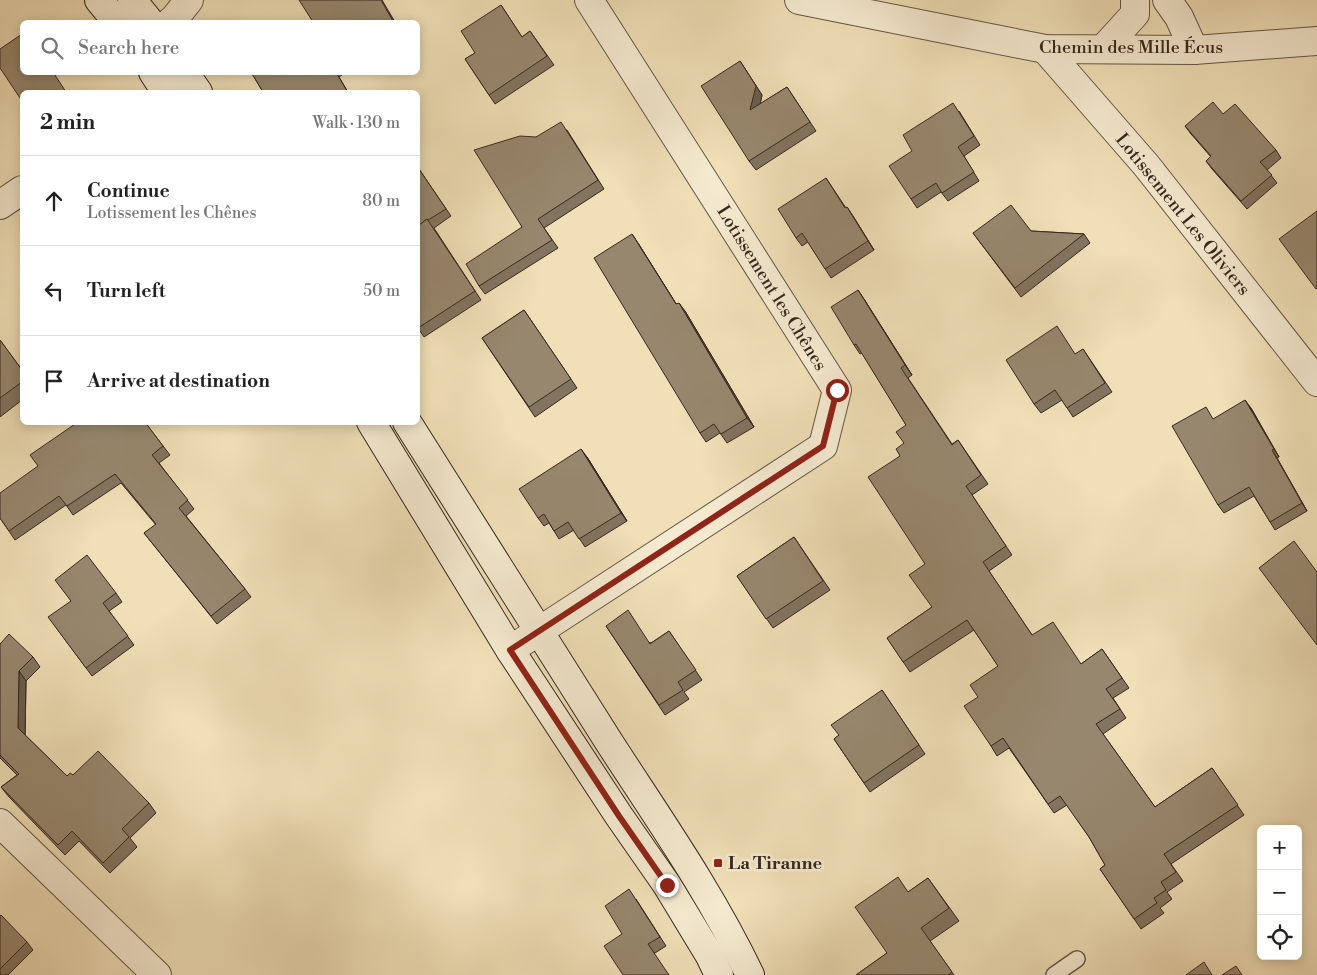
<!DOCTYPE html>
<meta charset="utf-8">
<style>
:root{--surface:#fff;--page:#f2f2f2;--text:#222;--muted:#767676;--line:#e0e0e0}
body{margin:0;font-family:"Libre Bodoni",serif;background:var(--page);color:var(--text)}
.controls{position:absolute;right:15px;bottom:15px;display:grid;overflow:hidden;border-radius:8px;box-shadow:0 2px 12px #0003}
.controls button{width:45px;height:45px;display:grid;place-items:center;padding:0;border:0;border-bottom:1px solid var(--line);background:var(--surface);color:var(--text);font:25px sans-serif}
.stop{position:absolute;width:15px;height:15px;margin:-11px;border:4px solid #8f2418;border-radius:50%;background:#fff}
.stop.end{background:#8f2418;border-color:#fff;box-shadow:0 1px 5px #0008}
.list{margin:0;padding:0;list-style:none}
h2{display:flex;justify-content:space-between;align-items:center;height:65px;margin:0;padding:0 20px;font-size:21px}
h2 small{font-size:16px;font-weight:400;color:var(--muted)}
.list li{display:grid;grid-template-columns:32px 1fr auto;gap:15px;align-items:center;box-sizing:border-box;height:90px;padding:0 20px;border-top:1px solid var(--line)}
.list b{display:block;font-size:19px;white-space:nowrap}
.list p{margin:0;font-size:16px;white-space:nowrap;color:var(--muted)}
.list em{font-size:16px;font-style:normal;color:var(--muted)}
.icon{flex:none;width:28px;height:28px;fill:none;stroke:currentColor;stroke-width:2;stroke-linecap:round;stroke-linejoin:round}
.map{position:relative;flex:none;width:1317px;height:975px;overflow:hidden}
.search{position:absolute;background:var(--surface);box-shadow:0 2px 12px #0003;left:20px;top:20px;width:400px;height:55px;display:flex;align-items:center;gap:12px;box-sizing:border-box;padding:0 18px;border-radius:8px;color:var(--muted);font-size:19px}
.panel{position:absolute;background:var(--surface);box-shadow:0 2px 12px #0003;left:20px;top:90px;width:400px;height:335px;border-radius:8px}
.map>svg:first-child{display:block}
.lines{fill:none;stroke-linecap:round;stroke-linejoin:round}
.service-casing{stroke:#645644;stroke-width:18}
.minor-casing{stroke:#645644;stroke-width:30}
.secondary-casing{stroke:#36281e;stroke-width:30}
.service{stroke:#f5ead0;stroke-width:15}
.minor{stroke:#f5ead0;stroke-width:28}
.secondary{stroke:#f5ead0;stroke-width:28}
.wall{fill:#82745f;stroke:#36281e}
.shaded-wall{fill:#6a5e4d;stroke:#36281e}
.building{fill:#97876e;stroke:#36281e}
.route{stroke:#8f2418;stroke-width:6}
.poi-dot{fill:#8f2418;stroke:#f5ead0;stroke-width:2}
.labels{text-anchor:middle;stroke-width:5;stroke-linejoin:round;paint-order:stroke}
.street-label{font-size:18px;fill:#36281e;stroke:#f5ead0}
.poi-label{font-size:18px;font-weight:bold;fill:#36281e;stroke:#f5ead0;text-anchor:start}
</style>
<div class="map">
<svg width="1317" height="975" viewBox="0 0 1317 975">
<rect width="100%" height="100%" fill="#f0dfb7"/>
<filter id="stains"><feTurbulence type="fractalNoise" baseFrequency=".004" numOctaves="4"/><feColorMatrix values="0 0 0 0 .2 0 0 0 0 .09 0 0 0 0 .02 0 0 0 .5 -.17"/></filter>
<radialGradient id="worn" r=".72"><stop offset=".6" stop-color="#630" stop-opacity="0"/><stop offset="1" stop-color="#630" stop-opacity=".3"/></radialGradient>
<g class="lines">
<!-- service casing -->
<g class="service-casing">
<polyline id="service" points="1054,975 1077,959"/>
</g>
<!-- minor casing -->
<g class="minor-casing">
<g id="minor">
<polyline points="799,0 1045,49 1194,50 1317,41"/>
<polyline points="1167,0 1179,17 1194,50"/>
<polyline points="170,22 174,19 189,0"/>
<polyline points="1045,49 1146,165 1317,382"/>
<polyline points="1103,49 1135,14 1135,0"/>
<polyline points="0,205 22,190"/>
<polyline points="510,650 823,446 837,390 589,0"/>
<polyline points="0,823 157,975"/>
</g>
</g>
<!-- secondary casing -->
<g class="secondary-casing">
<g id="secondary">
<polyline points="99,0 117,22"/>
<polyline points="132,0 150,22"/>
<polyline points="153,72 166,92"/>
<polyline points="184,72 198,92"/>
<polyline points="371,422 510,650 619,816 667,885 710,956 719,975"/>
<path d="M407,422C474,529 541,636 609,742C658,818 711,893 750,975"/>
</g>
</g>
<!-- service -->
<use href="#service" class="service"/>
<!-- minor -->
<use href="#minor" class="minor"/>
<!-- secondary -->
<use href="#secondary" class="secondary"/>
</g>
<!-- wall -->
<g class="wall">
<polygon points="501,5 522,37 530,31 554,65 495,104 465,59 475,53"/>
<polygon points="740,61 762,95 760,104 787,87 816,131 756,170 749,161"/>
<polygon points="251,72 346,72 339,77 348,92 263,92"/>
<polygon points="959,111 980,145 964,156 979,181 948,201 941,192 917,208 911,199 912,151"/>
<polygon points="1223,114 1276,150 1281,158 1267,170 1277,183 1247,209 1212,169 1206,161 1211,157 1191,134 1185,126"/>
<polygon points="567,130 604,189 544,228 558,248 485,294 479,286 522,227 536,137"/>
<polygon points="419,169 451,216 434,228 481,300 424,337 418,328"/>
<polygon points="826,178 846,208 853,216 874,250 831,278 808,242 802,246 796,238"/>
<polygon points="1031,231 1084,234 1090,243 1021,297 973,233"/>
<polygon points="638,243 676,304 685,311 754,427 727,443 720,433 706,442 700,433"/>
<polygon points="864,299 912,375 908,378 952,444 958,440 988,484 972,495 1012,555 989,571 1032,635 1081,664 1102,649 1129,688 1113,698 1126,718 1103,734 1155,807 1212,768 1244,815 1171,864 1183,881 1167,892 1172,899 1160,908 1164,913 1141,929 1100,869 1105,865 1089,837 1067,805 1054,813 1009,748 997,756 991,746 978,697 998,666 974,630 910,672 887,638 932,607 925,564 900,456 904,443 906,425 862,353 860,354 854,345"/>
<polygon points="524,310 577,388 535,417 482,338"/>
<polygon points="0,340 22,370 22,400 0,417"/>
<polygon points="1083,349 1112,392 1073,417 1062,400 1041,413 1034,404 1076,354"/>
<polygon points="1251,408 1279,457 1277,458 1307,511 1275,530 1254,496 1224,513 1218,505 1214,419"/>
<polygon points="78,422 149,422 147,425 170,455 159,463 194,509 186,516 245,589 251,597 217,624 144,533 156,525 121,483 73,515 66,505 15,540 0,518"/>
<polygon points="587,457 627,521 585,547 574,530 559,539 549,523 544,526 538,518"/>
<polygon points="794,537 830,590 773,628 737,576"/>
<polygon points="116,593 122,602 109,611 134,645 92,676 55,626"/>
<polygon points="606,626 651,643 669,631 702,680 684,692 689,699 665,715"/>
<polygon points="0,644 33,657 40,667 26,681 25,735 67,776 73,775 149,803 156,813 130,838 137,847 110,873 79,841 65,855 9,797 1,787 17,775 0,758"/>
<polygon points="882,690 925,754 870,792 834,739 838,736"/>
<polygon points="928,878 959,921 930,941 954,975 856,975 887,953 908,892"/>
<polygon points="636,899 666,946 655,953 622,934"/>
<polygon points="0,916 27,942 33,950 8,975 0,975"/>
</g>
<!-- shaded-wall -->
<g class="shaded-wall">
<polygon points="381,0 382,0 395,22 393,22"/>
<polygon points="740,61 762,95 757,119 750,110"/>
<polygon points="847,207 853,216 874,250 868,241"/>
<polygon points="632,234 638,243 682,313 676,304"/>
<polygon points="858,290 864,299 912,375 905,365"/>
<polygon points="679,303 685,311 754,427 747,418"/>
<polygon points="1245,400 1251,408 1279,457 1274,449"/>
<polygon points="581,449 587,457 627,521 621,513"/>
<polygon points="1272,450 1277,458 1307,511 1302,503"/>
<polygon points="19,671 26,681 25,738 18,728"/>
</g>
<!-- building -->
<g class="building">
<polygon points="299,0 381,0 393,21 393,22 313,22"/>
<polygon points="501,5 522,37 530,31 547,56 489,95 465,59 475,53 461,31"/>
<polygon points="22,34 22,72 53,72 66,92 22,92 22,101 0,68 0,49"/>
<polygon points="740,61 756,86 750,110 787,87 810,122 749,161 701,86"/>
<polygon points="251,72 336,72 347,91 345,92 263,92"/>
<polygon points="1213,102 1223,114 1235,104 1276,150 1260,162 1272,175 1241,201 1206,161 1211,156 1185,126"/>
<polygon points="953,103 974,136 958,147 974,172 942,193 936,183 911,199 889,166 912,151 903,135"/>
<polygon points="561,122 598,180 538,219 552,240 479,286 466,264 522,227 474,150 520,136 536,137"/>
<polygon points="418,169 419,169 446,209 428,220 427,219 418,226"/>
<polygon points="826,178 845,208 847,207 868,241 825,269 802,233 796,238 778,209"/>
<polygon points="1011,205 1031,231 1084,234 1015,288 973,233"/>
<polygon points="1317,211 1317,288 1316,289 1279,239"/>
<polygon points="427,219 475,291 418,328 418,226"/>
<polygon points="632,234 676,304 679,303 747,418 721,434 714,424 700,433 594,258"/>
<polygon points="858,290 905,365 901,368 952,445 958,440 981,475 966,486 1006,546 983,562 1032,635 1053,622 1081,664 1102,649 1122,678 1106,689 1120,709 1096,724 1155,807 1212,768 1238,805 1164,854 1176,872 1161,882 1166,890 1154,898 1157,903 1134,919 1100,869 1105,865 1089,837 1060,796 1048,804 1003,738 991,746 964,706 978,697 970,685 998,666 967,620 903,662 887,638 932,607 909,575 925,564 868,477 900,456 896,449 904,443 896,432 906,425 856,344 854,345 831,307"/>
<polygon points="524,310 571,379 529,407 482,338"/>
<polygon points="1057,326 1075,354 1083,349 1105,383 1067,408 1055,390 1034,404 1006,360"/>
<polygon points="0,340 22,370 22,382 0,398"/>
<polygon points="1245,400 1274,449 1272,450 1302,503 1270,522 1249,487 1218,505 1172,426 1206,407 1213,419"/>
<polygon points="78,422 145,422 163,446 152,455 188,500 179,508 245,589 211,616 144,533 156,524 115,474 67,506 59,496 9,531 0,518 0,493 38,466 30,455"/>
<polygon points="581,449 621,513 579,539 568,522 554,531 544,514 538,518 519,489"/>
<polygon points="794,537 823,581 766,619 737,576"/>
<polygon points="1294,541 1317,572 1317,645 1259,568"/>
<polygon points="87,555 116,593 103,603 128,636 86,668 48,617 71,601 55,580"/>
<polygon points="628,610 650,644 669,631 696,670 678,682 683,690 659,705 606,626"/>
<polygon points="9,634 33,657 19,671 18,728 67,776 70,773 73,775 98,751 149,803 122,829 129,837 103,863 72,831 58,845 1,787 19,774 0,755 0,644"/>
<polygon points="882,690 919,745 864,783 834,739 839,735 831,725"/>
<polygon points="898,877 908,892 928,878 949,908 921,928 952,972 948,975 856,975 887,953 855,907"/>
<polygon points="629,889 660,937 648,944 669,975 623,975 604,946 622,934 605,906"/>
<polygon points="1,915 27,942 0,969 0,916"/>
<polygon points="1204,962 1212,975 1186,975"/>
<polygon points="1236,966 1242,975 1222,975"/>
</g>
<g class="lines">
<!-- route -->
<polyline class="route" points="667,885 619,816 510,650 823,446 837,390"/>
</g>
<!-- markers -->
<rect class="poi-dot" x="713" y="858" width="10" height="10" rx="2.5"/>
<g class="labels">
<!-- street labels -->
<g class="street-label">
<text x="1131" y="53">Chemin des Mille Écus</text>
<text transform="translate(1183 214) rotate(51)" y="6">Lotissement Les Oliviers</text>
<text transform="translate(772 288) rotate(58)" y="6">Lotissement les Chênes</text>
</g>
<!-- poi labels -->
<g class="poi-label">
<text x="728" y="869">La Tiranne</text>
</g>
</g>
<rect width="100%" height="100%" filter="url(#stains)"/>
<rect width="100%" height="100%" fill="url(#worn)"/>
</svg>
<div class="controls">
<button>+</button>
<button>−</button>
<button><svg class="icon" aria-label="locate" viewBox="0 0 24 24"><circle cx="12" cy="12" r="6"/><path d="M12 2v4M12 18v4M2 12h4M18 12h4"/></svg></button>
</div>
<div class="stop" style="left:837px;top:390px"></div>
<div class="stop end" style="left:667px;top:885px"></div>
<div class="search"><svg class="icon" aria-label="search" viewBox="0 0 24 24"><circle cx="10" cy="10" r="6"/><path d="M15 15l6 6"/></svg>Search here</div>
<section class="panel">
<h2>2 min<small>Walk · 130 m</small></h2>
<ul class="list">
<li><svg class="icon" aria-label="ahead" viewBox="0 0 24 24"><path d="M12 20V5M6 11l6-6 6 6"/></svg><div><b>Continue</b><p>Lotissement les Chênes</p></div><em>80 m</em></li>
<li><svg class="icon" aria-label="left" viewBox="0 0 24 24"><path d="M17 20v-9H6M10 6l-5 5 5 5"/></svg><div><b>Turn left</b></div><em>50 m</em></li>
<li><svg class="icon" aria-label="arrive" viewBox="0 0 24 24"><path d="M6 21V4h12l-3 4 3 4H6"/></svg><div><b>Arrive at destination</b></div></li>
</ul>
</section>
</div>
